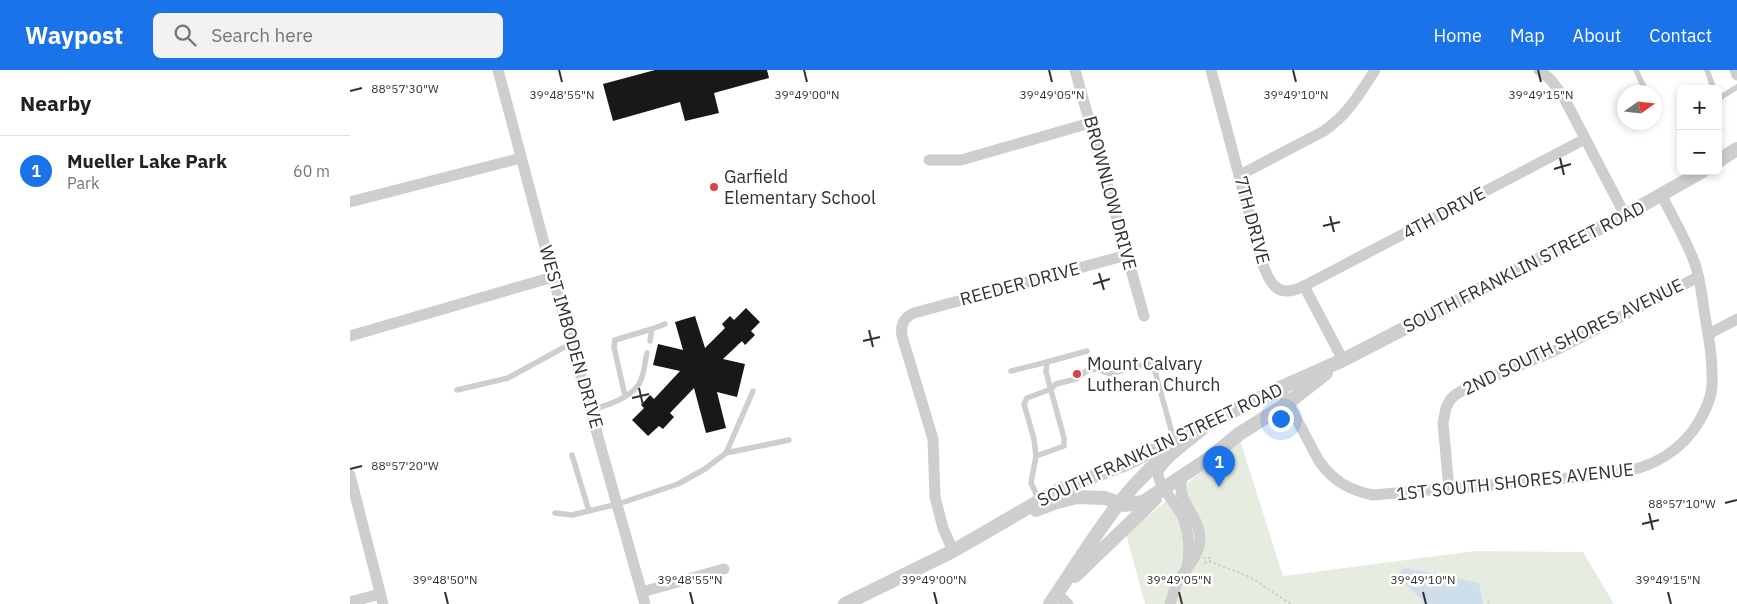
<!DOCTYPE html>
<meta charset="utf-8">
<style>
:root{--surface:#fff;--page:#f2f2f2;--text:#202124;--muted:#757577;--line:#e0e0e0;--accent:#1a73e8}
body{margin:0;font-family:"IBM Plex Sans",sans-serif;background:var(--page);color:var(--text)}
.controls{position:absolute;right:15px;top:15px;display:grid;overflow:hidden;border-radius:8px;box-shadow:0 2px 8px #0003}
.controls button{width:45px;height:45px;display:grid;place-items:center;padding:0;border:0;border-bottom:1px solid var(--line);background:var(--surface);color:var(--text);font:25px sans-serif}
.compass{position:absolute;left:1267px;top:15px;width:45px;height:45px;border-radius:50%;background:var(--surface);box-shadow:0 2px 8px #0003;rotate:76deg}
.you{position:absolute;left:930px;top:348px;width:18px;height:18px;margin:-12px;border:4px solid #fff;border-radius:50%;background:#1a73e8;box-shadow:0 0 0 8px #1a73e833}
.badge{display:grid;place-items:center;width:32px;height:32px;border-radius:50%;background:var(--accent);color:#fff;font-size:16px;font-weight:700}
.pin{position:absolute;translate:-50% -41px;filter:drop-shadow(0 1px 2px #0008)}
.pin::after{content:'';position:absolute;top:26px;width:18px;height:15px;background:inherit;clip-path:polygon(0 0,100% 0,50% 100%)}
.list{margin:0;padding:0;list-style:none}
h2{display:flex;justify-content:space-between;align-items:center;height:65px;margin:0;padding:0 20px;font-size:21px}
h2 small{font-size:16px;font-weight:400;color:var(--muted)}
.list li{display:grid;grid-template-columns:32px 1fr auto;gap:15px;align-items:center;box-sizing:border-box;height:70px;padding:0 20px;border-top:1px solid var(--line)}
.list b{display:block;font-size:19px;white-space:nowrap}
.list p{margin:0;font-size:16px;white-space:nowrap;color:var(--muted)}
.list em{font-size:16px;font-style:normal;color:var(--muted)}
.icon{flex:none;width:28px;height:28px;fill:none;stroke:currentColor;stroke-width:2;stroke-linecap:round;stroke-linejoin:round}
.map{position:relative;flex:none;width:1387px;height:534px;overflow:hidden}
header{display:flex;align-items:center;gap:30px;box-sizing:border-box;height:70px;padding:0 25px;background:var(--accent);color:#fff}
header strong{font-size:24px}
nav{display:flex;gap:28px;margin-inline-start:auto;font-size:18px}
.search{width:350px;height:45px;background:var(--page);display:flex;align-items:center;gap:12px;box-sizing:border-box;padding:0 18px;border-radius:8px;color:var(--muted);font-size:19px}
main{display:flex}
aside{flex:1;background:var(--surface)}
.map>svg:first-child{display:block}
.green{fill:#e6ede0}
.water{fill:#cedfeb}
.building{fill:#181818}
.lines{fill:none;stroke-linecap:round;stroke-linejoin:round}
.path{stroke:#cecece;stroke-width:2;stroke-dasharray:2.5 2.5;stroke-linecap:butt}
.service{stroke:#cecece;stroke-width:5.5}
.minor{stroke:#cecece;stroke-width:11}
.tertiary{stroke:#cecece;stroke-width:14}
.ticks{fill:none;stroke:#313131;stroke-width:2}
.poi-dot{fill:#db4045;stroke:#fff;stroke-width:2}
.labels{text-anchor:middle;stroke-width:5;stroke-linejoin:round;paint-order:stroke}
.poi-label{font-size:18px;fill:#313131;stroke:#fff;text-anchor:start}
.street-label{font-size:18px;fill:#313131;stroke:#fff}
.ticks-label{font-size:12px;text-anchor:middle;fill:#313131;stroke:#fff;stroke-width:5;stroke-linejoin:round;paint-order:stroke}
</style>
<header>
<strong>Waypost</strong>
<div class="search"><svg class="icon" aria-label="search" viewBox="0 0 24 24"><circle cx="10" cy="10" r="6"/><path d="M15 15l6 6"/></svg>Search here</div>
<nav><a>Home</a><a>Map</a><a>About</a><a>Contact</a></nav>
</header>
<main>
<aside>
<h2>Nearby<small></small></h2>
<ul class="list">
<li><span class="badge">1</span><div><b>Mueller Lake Park</b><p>Park</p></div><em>60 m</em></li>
</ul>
</aside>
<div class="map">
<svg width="1387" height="534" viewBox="0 0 1387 534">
<rect width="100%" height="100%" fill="#fff"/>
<!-- green -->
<polygon class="green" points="890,370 933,506 1125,481 1233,482 1264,534 795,534 776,464"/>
<!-- water -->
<polygon class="water" points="1056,498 1129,513 1133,534 1074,534 1071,529 1049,508 1049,502 1053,499"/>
<!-- building -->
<g class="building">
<polygon points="305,0 417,0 419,8 364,23 369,43 335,51 330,32 263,51 253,14"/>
<polygon points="396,238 410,252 401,261 405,265 395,275 392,271 373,289 395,294 387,327 367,322 376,358 356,363 344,318 320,343 324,347 313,359 309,356 298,366 282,350 294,338 291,335 300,325 304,329 330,301 303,295 308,274 333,280 325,252 345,246 355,278 375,258 372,254 380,246 384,250"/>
</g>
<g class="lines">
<!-- path -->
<g class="path">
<circle cx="857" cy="490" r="3"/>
<polyline points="859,491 900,507 941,534"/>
<polyline points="1138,531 1139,534"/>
</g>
<!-- service -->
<g class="service">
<polyline points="1286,0 1296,22"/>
<polyline points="1357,0 1363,17"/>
<polyline points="1368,29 1387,17"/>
<polyline points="300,271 302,259 315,254"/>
<polyline points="661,301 697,292"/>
<polyline points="107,320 158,308 222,273"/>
<polyline points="275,326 264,277 265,270 302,259"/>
<path d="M241,340C257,335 279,329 289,314C294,306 295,292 297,283"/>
<polyline points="376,383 403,321"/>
<polyline points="222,385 239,441"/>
<polyline points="686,386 714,376 714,368 696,302 697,292 737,281"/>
<polyline points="689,430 681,413 686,386 684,369 674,334 677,328 701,319 706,314 726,309 738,300 747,299 760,304 799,293 804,298 824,370"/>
<polyline points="205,443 222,445 268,434 328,414 355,399 376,383 439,370"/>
</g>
<!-- minor -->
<g class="minor">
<polyline points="148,0 203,207 295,534"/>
<polyline points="725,0 794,246"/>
<path d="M861,0L912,192C920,215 928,229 954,216L993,290"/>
<polyline points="1189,0 1201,10 1213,26 1275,145"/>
<polyline points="1385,0 1387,5"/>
<polyline points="579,90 611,90 740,53"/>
<path d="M890,105L974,61C998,44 1009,25 1025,0"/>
<polyline points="0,132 171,88"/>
<polyline points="954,216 1235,69"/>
<polyline points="1359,264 1387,249"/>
<polyline points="0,266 203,207"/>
<path d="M930,318L969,391C983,411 999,420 1023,425L1264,404C1301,398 1331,383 1350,350C1356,339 1362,327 1362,314C1363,291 1359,269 1355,246C1352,229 1351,211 1345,194C1337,171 1323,148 1312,126"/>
<polyline points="0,405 33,534"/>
<polyline points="1099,419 1093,353 1096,338 1100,330 1105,325 1120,316 1202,282 1348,207"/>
<path d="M603,481L593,458L585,427L583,369L552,266C550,255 554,247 564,243L777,185"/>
<path d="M837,496C840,481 839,465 834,450C830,436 803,412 809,400C815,388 842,369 853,360"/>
<polyline points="292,522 374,499"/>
<polyline points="707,524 718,534"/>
<polyline points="0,532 30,524"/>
<path d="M820,534C822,528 824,521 826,515C834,500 851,485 850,467C849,444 823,429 833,406"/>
</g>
<!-- tertiary -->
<g class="tertiary">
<polyline points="1368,91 1387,79"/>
<polyline points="686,440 704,433 726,427 755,428 775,435 793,432 861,387 889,364 938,333 976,303"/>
<polyline points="725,506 805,429"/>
<polyline points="495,534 603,481 710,419 774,395 930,318 993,290 1275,145 1353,101"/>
<path d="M700,534C739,477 772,415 830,374"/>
</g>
</g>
<!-- ticks -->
<path class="ticks" d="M209,0L212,12M454,0L457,12M699,0L702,12M943,0L946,12M1188,0L1191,12M0,21L12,18M1210,88L1214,105M1204,99L1221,94M980,146L984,162M973,156L990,152M749,203L754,220M743,214L760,209M519,260L523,277M513,271L530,267M289,318L293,335M282,328L299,324M0,399L12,396M1375,433L1387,430M1299,443L1303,460M1292,454L1309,450M95,522L98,534M340,522L343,534M584,522L587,534M829,522L832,534M1073,522L1076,534M1318,522L1321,534"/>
<!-- markers -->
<g class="poi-dot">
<circle cx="364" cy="117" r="5"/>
<circle cx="727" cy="304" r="5"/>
</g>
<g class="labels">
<!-- poi labels -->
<g class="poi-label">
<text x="374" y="113">Garfield<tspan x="374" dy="21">Elementary School</tspan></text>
<text x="737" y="300">Mount Calvary<tspan x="737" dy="21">Lutheran Church</tspan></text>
</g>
<!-- street labels -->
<g class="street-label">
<text transform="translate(760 123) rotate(75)" y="6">BROWNLOW DRIVE</text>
<text transform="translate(1094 143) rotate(-28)" y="6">4TH DRIVE</text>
<text transform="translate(902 150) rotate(75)" y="6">7TH DRIVE</text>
<text transform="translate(1174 197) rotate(-27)" y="6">SOUTH FRANKLIN STREET ROAD</text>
<text transform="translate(670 214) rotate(-15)" y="6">REEDER DRIVE</text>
<text transform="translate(221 267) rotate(74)" y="6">WEST IMBODEN DRIVE</text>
<text transform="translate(1223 267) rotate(-26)" y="6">2ND SOUTH SHORES AVENUE</text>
<text transform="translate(810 375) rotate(-25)" y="6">SOUTH FRANKLIN STREET ROAD</text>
<text transform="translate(1165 412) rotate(-6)" y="6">1ST SOUTH SHORES AVENUE</text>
</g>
</g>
<g class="ticks-label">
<text x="55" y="23">88°57'30"W</text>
<text x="212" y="29">39°48'55"N</text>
<text x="457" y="29">39°49'00"N</text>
<text x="702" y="29">39°49'05"N</text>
<text x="946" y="29">39°49'10"N</text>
<text x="1191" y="29">39°49'15"N</text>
<text x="55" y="400">88°57'20"W</text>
<text x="1332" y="438">88°57'10"W</text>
<text x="95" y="514">39°48'50"N</text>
<text x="340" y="514">39°48'55"N</text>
<text x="584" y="514">39°49'00"N</text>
<text x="829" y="514">39°49'05"N</text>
<text x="1073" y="514">39°49'10"N</text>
<text x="1318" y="514">39°49'15"N</text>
</g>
</svg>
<div class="controls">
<button>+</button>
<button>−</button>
</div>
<svg class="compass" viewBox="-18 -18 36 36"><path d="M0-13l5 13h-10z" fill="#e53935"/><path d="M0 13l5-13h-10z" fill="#757577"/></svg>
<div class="you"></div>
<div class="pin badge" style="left:869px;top:417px">1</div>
</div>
</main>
